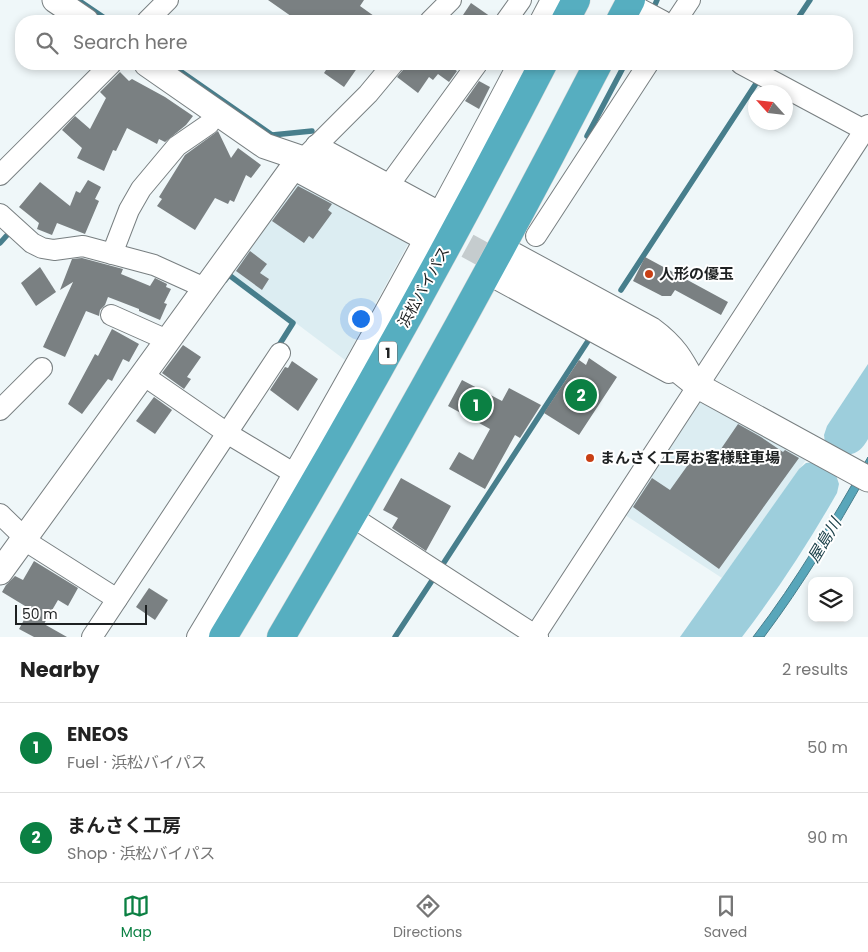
<!DOCTYPE html>
<meta charset="utf-8">
<style>
:root{--surface:#fff;--page:#f6f6f6;--text:#222;--muted:#767676;--line:#e0e0e0;--accent:#0b8043}
body{margin:0;font-family:Poppins,"Noto Sans JP",sans-serif;background:var(--page);color:var(--text)}
.controls{position:absolute;right:15px;bottom:15px;display:grid;overflow:hidden;border-radius:10px;box-shadow:0 2px 8px #0003}
.controls button{width:45px;height:45px;display:grid;place-items:center;padding:0;border:0;border-bottom:1px solid var(--line);background:var(--surface);color:var(--text);font:25px sans-serif}
.compass{position:absolute;left:748px;top:85px;width:45px;height:45px;border-radius:50%;background:var(--surface);box-shadow:0 2px 8px #0003;rotate:297deg}
.scale{position:absolute;left:15px;bottom:12px;width:132px;box-sizing:border-box;padding-left:5px;border:2px solid #1e2122;border-top:0;font-size:14px;line-height:18px;white-space:nowrap;color:#1e2122;-webkit-text-stroke:4px #fff;paint-order:stroke}
.you{position:absolute;left:360px;top:318px;width:18px;height:18px;margin:-12px;border:4px solid #fff;border-radius:50%;background:#1a73e8;box-shadow:0 0 0 8px #1a73e833}
.badge{display:grid;place-items:center;width:32px;height:32px;border-radius:50%;background:var(--accent);color:#fff;font-size:16px;font-weight:700}
.pin{position:absolute;translate:-50% -50%;border:2px solid #fff;box-shadow:0 1px 5px #0006}
.list{margin:0;padding:0;list-style:none}
h2{display:flex;justify-content:space-between;align-items:center;height:65px;margin:0;padding:0 20px;font-size:21px}
h2 small{font-size:16px;font-weight:400;color:var(--muted)}
.list li{display:grid;grid-template-columns:32px 1fr auto;gap:15px;align-items:center;box-sizing:border-box;height:90px;padding:0 20px;border-top:1px solid var(--line)}
.list b{display:block;font-size:19px;white-space:nowrap}
.list p{margin:0;font-size:16px;white-space:nowrap;color:var(--muted)}
.list em{font-size:16px;font-style:normal;color:var(--muted)}
.icon{flex:none;width:28px;height:28px;fill:none;stroke:currentColor;stroke-width:2;stroke-linecap:round;stroke-linejoin:round}
.map{position:relative;flex:none;width:868px;height:637px;overflow:hidden}
.search{position:absolute;background:var(--surface);box-shadow:0 2px 8px #0003;left:15px;right:15px;top:15px;height:55px;display:flex;align-items:center;gap:12px;box-sizing:border-box;padding:0 18px;border-radius:20px;color:var(--muted);font-size:19px}
.sheet{height:245px;background:var(--surface)}
nav{display:flex;justify-content:space-around;align-items:center;box-sizing:border-box;height:70px;border-top:1px solid var(--line);background:var(--surface);font-size:14px;color:var(--muted)}
nav a{display:grid;justify-items:center;gap:2px}
nav .on{color:var(--accent)}
.map>svg:first-child{display:block}
.built{fill:#dcedf2}
.green{fill:#9dcedc}
.water{fill:#58a6ba;stroke:#477e8c}
.lines{fill:none;stroke-linecap:round;stroke-linejoin:round}
.stream{stroke:#477e8c;stroke-width:5.5}
.building{fill:#7a8082}
.tertiary-tunnel{stroke:#c5ccce;stroke-width:25;stroke-dasharray:25 12;stroke-linecap:butt}
.minor-casing{stroke:#787f81;stroke-width:22}
.tertiary-casing{stroke:#787f81;stroke-width:27}
.trunk-casing{stroke:#d2d3d3;stroke-width:29}
.minor{stroke:#fff;stroke-width:20}
.tertiary{stroke:#fff;stroke-width:25}
.trunk{stroke:#56aec0;stroke-width:28}
.poi-dot{fill:#c83f14;stroke:#fff;stroke-width:2}
.labels{text-anchor:middle;stroke-width:4;stroke-linejoin:round;paint-order:stroke}
.shield{fill:#fff;stroke:#626464;stroke-width:1}
.shield-label{font-size:14px;font-weight:bold;fill:#1e2122}
.poi-label{font-size:15px;font-weight:bold;fill:#1e2122;stroke:#fff;text-anchor:start}
.street-label{font-size:15px;fill:#1e2122;stroke:#fff}
.water-label{font-size:16px;font-style:italic;fill:#1b4049;stroke:#fff}
</style>
<div class="map">
<svg width="868" height="637" viewBox="0 0 868 637">
<rect width="100%" height="100%" fill="#eff7f9"/>
<!-- built -->
<g class="built">
<polygon points="294,182 407,238 408,244 345,360 228,272"/>
<polygon points="701,399 808,457 722,578 622,513"/>
</g>
<!-- green -->
<g class="green">
<path d="M868,364V439C863,448 858,453 848,455L825,443L824,435L827,426Z"/>
<path d="M815,462L836,475L839,484L837,493C808,544 777,591 742,637H680L799,469L806,463Z"/>
</g>
<!-- water -->
<path class="water" d="M868,457V473C836,530 803,585 764,637H753C797,580 832,519 868,457Z"/>
<g class="lines">
<!-- stream -->
<g class="stream">
<polyline points="78,0 109,21"/>
<polyline points="654,7 657,0"/>
<polyline points="796,21 810,0"/>
<polyline points="170,64 272,135 312,131"/>
<polyline points="587,136 625,64"/>
<polyline points="0,243 9,233"/>
<polyline points="225,280 229,275 293,323 276,350"/>
<polyline points="621,290 759,79"/>
<polyline points="443,564 588,341"/>
<polyline points="395,637 435,576"/>
</g>
</g>
<!-- building -->
<g class="building">
<polygon points="268,0 364,0 360,6 381,21 306,21 300,17 298,21"/>
<polygon points="471,3 494,19 494,21 459,21"/>
<polygon points="330,64 360,64 344,87 324,73"/>
<polygon points="408,64 447,64 457,71 449,82 438,74 433,80 429,77 418,93 397,77"/>
<polygon points="120,72 129,81 132,79 165,97 193,116 186,125 165,142 159,139 157,144 127,128 116,151 113,150 104,171 77,158 82,148 62,130 75,116 90,129 106,98 100,92"/>
<polygon points="479,81 490,87 479,109 465,101"/>
<polygon points="218,131 231,158 238,148 261,165 251,178 246,175 234,202 230,200 228,204 215,198 195,230 157,206 162,199 159,197 185,155"/>
<polygon points="88,180 101,187 95,199 99,201 85,234 57,223 52,235 37,229 39,223 19,207 40,182 70,206 76,191 80,193"/>
<polygon points="298,186 332,204 328,210 332,213 313,239 309,236 304,243 272,221"/>
<polygon points="250,251 267,264 260,273 269,279 262,290 236,271"/>
<polygon points="645,257 728,302 721,315 675,290 671,296 662,296 633,281"/>
<polygon points="82,258 123,269 121,274 150,286 155,278 167,284 166,287 171,289 164,303 167,304 160,320 139,311 139,309 108,297 105,305 100,310 99,316 86,311 65,357 43,347 73,282 60,290 72,259"/>
<polygon points="40,267 56,292 36,306 21,283"/>
<polygon points="112,329 139,344 129,362 123,359 112,381 108,379 82,414 68,404 95,354 98,356"/>
<polygon points="183,345 201,357 187,377 191,379 184,389 162,373"/>
<polygon points="589,358 617,377 579,435 544,413 579,360 586,365"/>
<polygon points="292,361 318,379 298,411 270,390 285,367 288,368"/>
<polygon points="462,380 502,401 509,388 541,405 520,438 515,435 485,489 449,469 459,452 473,460 490,429 448,406"/>
<polygon points="154,397 172,410 155,434 136,421"/>
<polygon points="738,424 761,437 783,452 785,450 799,458 719,569 633,507 652,478 670,490 695,455 710,465"/>
<polygon points="401,478 451,506 426,551 392,528 398,518 383,510"/>
<polygon points="34,561 78,588 68,606 58,600 44,624 67,637 34,637 19,629 30,609 2,592 6,585 15,576 23,580"/>
<polygon points="149,588 168,600 155,620 136,607"/>
</g>
<g class="lines">
<!-- tertiary-tunnel -->
<polyline class="tertiary-tunnel" points="435,228 512,270"/>
<!-- minor casing -->
<g class="minor-casing">
<g id="minor">
<polyline points="629,3 663,21"/>
<polyline points="147,21 168,0"/>
<polyline points="430,21 451,0"/>
<polyline points="506,21 521,0"/>
<polyline points="540,21 551,0"/>
<polyline points="676,21 690,0"/>
<polyline points="741,64 868,132"/>
<polyline points="316,145 451,218"/>
<polyline points="307,155 368,94 393,64"/>
<polyline points="292,169 435,246"/>
<polyline points="0,175 111,64"/>
<polyline points="389,185 477,64"/>
<polyline points="0,214 32,243 42,248 54,250 83,246 154,265 196,284 204,290"/>
<polyline points="536,236 648,64"/>
<path d="M502,246L653,328C676,345 683,358 696,382"/>
<polyline points="112,254 129,210 141,189 177,146 209,124 217,112"/>
<polyline points="487,274 669,373"/>
<polyline points="111,315 158,336 166,342"/>
<polyline points="143,375 230,435 305,480"/>
<polyline points="0,410 42,368"/>
<polyline points="0,514 32,545 117,599"/>
<polyline points="351,516 538,637"/>
<polyline points="92,637 280,353"/>
<path d="M197,637C310,450 416,258 518,64"/>
<polyline points="534,637 868,125"/>
</g>
</g>
<!-- tertiary casing -->
<g class="tertiary-casing">
<g id="tertiary">
<polyline points="55,0 86,21"/>
<polyline points="147,64 265,146 315,163 423,221"/>
<polyline points="514,271 644,343 698,386 868,479"/>
<polyline points="0,572 292,169 303,159"/>
</g>
</g>
<!-- trunk casing -->
<g class="trunk-casing">
<g id="trunk">
<polyline points="565,21 576,0"/>
<polyline points="620,21 631,0"/>
<path d="M223,637C336,450 443,258 543,64"/>
<path d="M281,637C392,449 498,258 598,64"/>
</g>
</g>
<!-- minor -->
<use href="#minor" class="minor"/>
<!-- tertiary -->
<use href="#tertiary" class="tertiary"/>
<!-- trunk -->
<use href="#trunk" class="trunk"/>
</g>
<!-- markers -->
<g class="poi-dot">
<circle cx="649" cy="274" r="5"/>
<circle cx="590" cy="458" r="5"/>
</g>
<g class="labels">
<!-- shield labels -->
<rect class="shield" x="379" y="341.5" width="18" height="23" rx="4"/>
<g class="shield-label">
<text x="388" y="358">1</text>
</g>
<!-- poi labels -->
<g class="poi-label">
<text x="659" y="279">人形の優玉</text>
<text x="600" y="463">まんさく工房お客様駐車場</text>
</g>
<!-- street labels -->
<g class="street-label">
<text transform="translate(424 287) rotate(-61)" y="5">浜松バイパス</text>
</g>
<!-- water labels -->
<g class="water-label">
<text transform="translate(824 540) rotate(-59)" y="6">屋島川</text>
</g>
</g>
</svg>
<div class="controls">
<button><svg class="icon" aria-label="layers" viewBox="0 0 24 24"><path d="M12 4l9 5-9 5-9-5zM3 14l9 5 9-5"/></svg></button>
</div>
<svg class="compass" viewBox="-18 -18 36 36"><path d="M0-13l5 13h-10z" fill="#e53935"/><path d="M0 13l5-13h-10z" fill="#767676"/></svg>
<div class="scale">50 m</div>
<div class="you"></div>
<div class="pin badge" style="left:476px;top:405px">1</div>
<div class="pin badge" style="left:581px;top:395px">2</div>
<div class="search"><svg class="icon" aria-label="search" viewBox="0 0 24 24"><circle cx="10" cy="10" r="6"/><path d="M15 15l6 6"/></svg>Search here</div>
</div>
<section class="sheet">
<h2>Nearby<small>2 results</small></h2>
<ul class="list">
<li><span class="badge">1</span><div><b>ENEOS</b><p>Fuel · 浜松バイパス</p></div><em>50 m</em></li>
<li><span class="badge">2</span><div><b>まんさく工房</b><p>Shop · 浜松バイパス</p></div><em>90 m</em></li>
</ul>
</section>
<nav>
<a class="on"><svg class="icon" aria-label="map" viewBox="0 0 24 24"><path d="M3 6l6-2 6 2 6-2v14l-6 2-6-2-6 2zM9 4v14M15 6v14"/></svg>Map</a>
<a><svg class="icon" aria-label="directions" viewBox="0 0 24 24"><path d="M12 3l9 9-9 9-9-9zM9 14v-3h6M13 9l2 2-2 2"/></svg>Directions</a>
<a><svg class="icon" aria-label="saved" viewBox="0 0 24 24"><path d="M7 4h10v16l-5-4-5 4z"/></svg>Saved</a>
</nav>
